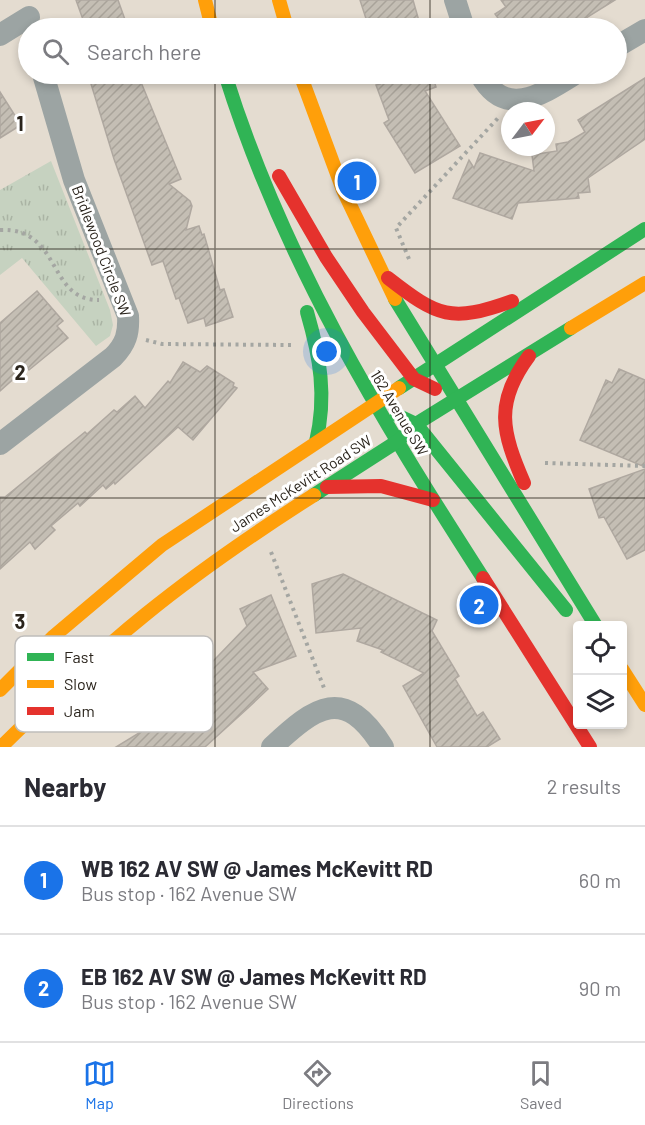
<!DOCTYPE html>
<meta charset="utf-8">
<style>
:root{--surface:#fff;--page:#f2f2f3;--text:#2b2b33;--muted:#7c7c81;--line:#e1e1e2;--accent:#1a73e8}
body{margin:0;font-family:Barlow,sans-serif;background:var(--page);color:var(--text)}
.controls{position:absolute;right:18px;bottom:18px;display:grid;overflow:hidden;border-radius:6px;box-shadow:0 3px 9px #0003}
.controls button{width:54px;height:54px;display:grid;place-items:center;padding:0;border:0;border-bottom:2px solid var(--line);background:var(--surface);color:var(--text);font:30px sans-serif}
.compass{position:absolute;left:501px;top:102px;width:54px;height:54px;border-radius:50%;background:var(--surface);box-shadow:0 3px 9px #0003;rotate:58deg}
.you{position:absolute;left:327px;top:352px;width:21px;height:21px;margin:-15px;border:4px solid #fff;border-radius:50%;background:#1a73e8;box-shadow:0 0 0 9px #1a73e833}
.badge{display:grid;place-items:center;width:39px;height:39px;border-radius:50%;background:var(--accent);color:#fff;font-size:20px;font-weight:700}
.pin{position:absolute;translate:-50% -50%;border:3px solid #fff;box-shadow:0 2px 6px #0006}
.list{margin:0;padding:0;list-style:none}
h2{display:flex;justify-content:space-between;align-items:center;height:78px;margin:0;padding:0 24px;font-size:26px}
h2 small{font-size:20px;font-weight:400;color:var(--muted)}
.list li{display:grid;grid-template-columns:39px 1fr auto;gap:18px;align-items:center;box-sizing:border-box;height:108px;padding:0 24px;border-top:2px solid var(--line)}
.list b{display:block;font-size:22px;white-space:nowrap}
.list p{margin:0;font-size:20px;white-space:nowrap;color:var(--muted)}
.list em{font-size:20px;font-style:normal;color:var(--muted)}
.icon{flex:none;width:33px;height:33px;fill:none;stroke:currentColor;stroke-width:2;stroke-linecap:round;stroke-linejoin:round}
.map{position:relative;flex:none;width:645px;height:747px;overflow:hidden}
.search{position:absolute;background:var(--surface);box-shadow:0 3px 9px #0003;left:18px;right:18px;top:18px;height:66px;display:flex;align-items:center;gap:15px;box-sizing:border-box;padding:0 21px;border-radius:33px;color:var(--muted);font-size:22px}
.sheet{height:294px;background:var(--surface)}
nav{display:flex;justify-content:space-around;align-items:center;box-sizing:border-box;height:84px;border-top:2px solid var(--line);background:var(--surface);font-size:16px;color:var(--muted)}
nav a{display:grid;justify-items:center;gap:3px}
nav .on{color:var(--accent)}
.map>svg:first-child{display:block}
.park{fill:url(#park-tufts)}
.building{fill:url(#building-hatch);stroke:#afa8a0;stroke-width:1.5}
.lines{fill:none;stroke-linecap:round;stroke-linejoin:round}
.path{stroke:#a4a6a2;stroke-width:4;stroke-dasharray:3 4.5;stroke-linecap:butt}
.street{stroke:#9ca4a3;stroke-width:22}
.fast{stroke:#30b455;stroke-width:14}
.slow{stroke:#ff9f0a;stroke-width:14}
.jam{stroke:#e5322d;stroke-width:14}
.grid{fill:none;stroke:#2a241c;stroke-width:1.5;stroke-opacity:0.55}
.labels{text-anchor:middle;stroke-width:6;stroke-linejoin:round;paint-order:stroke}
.street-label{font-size:15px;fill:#2a241c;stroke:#fff}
.key{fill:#fff;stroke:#bfbdbb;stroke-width:1.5}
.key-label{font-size:16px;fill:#2a241c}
.grid-label{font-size:20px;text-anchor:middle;font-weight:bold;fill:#2a241c;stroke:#fff;stroke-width:6;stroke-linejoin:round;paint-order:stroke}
</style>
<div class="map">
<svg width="645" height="747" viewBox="0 0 645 747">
<defs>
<pattern id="park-tufts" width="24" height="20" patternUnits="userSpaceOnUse" patternTransform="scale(1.5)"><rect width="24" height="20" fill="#c6d2c0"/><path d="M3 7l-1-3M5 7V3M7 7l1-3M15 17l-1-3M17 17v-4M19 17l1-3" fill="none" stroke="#aab4a4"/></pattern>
<pattern id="building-hatch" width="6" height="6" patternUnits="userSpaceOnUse" patternTransform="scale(1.5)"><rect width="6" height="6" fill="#c4beb4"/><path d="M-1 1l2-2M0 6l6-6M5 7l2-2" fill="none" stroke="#a9a39a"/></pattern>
</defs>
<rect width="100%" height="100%" fill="#e4dcd0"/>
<!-- park -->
<polygon class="park" points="51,161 110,310 113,325 110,336 96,346 22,258 0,275 0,190"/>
<!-- building -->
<g class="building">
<polygon points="76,0 118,0 128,28 86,28"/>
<polygon points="360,0 413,0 421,28 369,28"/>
<polygon points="501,0 615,0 570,28 505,28 495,14 506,7"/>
<polygon points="88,74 130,74 131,78 138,75 181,179 169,184 190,201 192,206 186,230 199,226 202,235 204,234 220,290 224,289 233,317 206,326 204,318 188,323 179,298 176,299 163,261 152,265 114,159"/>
<polygon points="376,74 432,74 436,87 425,91 460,146 415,173 384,123 389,120 376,85 380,84"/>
<polygon points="645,78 645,139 588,178 590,192 578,193 579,198 518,203 512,219 453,198 469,160 474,168 480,153 534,171 532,155 557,151 556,144 568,142 585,132 578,120"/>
<polygon points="0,92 21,125 0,138"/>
<polygon points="37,291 63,321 57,326 68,338 29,370 27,367 0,391 0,323"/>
<polygon points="183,362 200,372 207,366 234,383 233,386 237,388 193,440 178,427 115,484 114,482 106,489 103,485 80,506 78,503 51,526 55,530 35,549 30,542 0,569 0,497 5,497 85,432 87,434 114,410 117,412 135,396 145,408 168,381 170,383"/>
<polygon points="619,369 645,380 645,467 580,440 606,380 612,383"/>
<polygon points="645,469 645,550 627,559 604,517 599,518 589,489"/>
<polygon points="343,574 437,620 432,631 459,676 455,679 477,716 483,712 500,739 487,747 437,747 403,686 424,673 381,652 383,650 357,641 361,628 316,633 312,584"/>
<polygon points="271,595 296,656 253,672 268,689 248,708 205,747 116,747 157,722 159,724 195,690 190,685 247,626 240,609"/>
</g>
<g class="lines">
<!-- path -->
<g class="path">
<path d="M0,230C62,227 47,301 99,300"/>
<polyline points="409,259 396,228 499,117"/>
<polyline points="146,340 162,344 291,345"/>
<polyline points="545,463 645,466"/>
<polyline points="271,552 324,688"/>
</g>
<!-- street -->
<g class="street">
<polyline points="455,0 464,28"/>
<polyline points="0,35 29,17"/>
<polyline points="616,47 645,30"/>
<path d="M480,74C505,120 543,94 575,74"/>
<path d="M0,444L113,357C126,344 129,333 128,316L74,180L43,74"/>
<path d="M272,747C316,706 344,685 383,747"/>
</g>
<!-- fast -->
<g class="fast">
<path d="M225,74C283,260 379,416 483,578"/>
<polyline points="395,299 596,626"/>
<path d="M307,312C320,357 327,396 316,442"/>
<polyline points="399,388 645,229"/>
<polyline points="397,415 416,424 566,610"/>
<polyline points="314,495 398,441 416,424 571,328"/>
</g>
<!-- slow -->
<g class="slow">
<polyline points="205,0 212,28"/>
<polyline points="279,0 287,28"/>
<polyline points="300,74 343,190 395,299"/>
<polyline points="571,328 645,283"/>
<polyline points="622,669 645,705"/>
<polyline points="0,690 54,636 162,545 399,388"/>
<path d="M1,747C48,701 95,655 146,614C199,571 256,532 314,495"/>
</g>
<!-- jam -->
<g class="jam">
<polyline points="279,176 326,257 363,312 414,379 435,389"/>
<path d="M388,278C438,317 451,323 512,301"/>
<path d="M524,483C502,432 494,403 529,356"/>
<polyline points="327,487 381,486 433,500"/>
<polyline points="483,578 590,747"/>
</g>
</g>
<!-- grid -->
<path class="grid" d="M215,0V28M430,0V28M215,74V747M430,74V747M0,249H645M0,498H645"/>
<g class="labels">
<!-- street labels -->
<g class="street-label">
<text transform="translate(101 251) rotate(69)" y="5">Bridlewood Circle SW</text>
<text transform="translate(399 413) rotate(59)" y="5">162 Avenue SW</text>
<text transform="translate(301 484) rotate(-33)" y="5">James McKevitt Road SW</text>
</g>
</g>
<!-- legend -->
<rect x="15" y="636" width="198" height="96" rx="9" class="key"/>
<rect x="27" y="653" width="27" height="8" fill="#30b455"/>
<rect x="27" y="680" width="27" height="8" fill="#ff9f0a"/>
<rect x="27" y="707" width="27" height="8" fill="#e5322d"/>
<g class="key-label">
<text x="64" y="663">Fast</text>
<text x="64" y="690">Slow</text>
<text x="64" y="717">Jam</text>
</g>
<g class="grid-label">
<text x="20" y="131">1</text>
<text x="20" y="380">2</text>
<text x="20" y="629">3</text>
</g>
</svg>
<div class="controls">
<button><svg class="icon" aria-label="locate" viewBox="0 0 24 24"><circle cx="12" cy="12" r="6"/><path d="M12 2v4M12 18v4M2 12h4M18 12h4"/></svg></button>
<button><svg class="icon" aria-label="layers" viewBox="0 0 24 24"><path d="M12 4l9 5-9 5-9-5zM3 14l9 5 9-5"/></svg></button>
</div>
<svg class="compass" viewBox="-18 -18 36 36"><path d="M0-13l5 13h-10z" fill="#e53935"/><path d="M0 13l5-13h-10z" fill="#7c7c81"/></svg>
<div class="you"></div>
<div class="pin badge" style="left:357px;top:181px">1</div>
<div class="pin badge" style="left:479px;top:605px">2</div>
<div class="search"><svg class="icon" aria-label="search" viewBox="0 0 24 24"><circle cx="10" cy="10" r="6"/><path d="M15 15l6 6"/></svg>Search here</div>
</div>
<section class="sheet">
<h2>Nearby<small>2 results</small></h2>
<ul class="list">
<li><span class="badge">1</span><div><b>WB 162 AV SW @ James McKevitt RD</b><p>Bus stop · 162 Avenue SW</p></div><em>60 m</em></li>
<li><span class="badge">2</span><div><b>EB 162 AV SW @ James McKevitt RD</b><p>Bus stop · 162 Avenue SW</p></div><em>90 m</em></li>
</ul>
</section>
<nav>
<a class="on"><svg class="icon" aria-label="map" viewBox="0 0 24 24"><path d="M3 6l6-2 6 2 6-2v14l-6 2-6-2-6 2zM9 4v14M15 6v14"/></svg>Map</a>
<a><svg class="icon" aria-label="directions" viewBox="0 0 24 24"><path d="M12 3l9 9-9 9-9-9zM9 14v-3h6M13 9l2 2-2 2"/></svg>Directions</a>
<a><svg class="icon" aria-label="saved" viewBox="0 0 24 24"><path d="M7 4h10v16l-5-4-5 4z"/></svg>Saved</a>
</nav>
